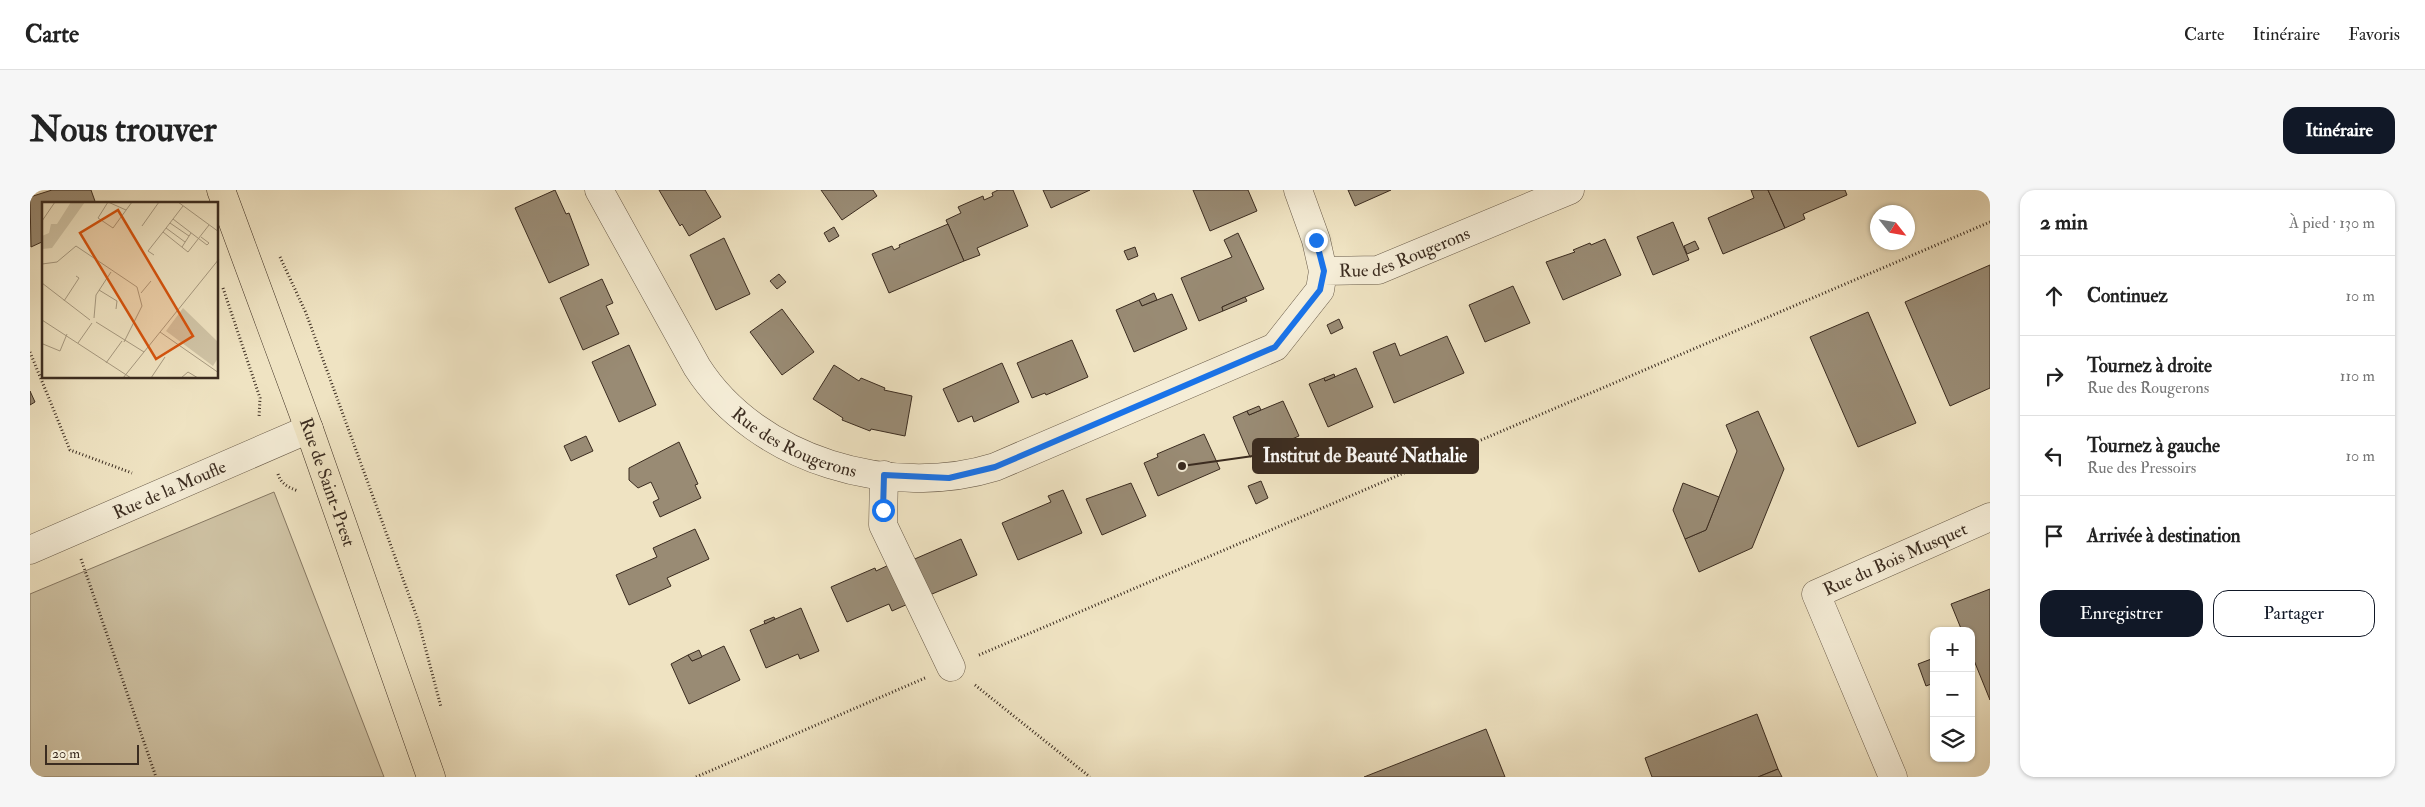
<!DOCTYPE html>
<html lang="fr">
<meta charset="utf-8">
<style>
:root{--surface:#fff;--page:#f6f6f6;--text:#222;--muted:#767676;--line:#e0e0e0;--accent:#111827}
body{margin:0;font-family:"IM FELL Double Pica",serif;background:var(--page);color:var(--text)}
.controls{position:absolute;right:15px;bottom:15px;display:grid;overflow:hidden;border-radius:10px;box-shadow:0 1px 4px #0004}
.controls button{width:45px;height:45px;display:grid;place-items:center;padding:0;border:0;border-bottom:1px solid var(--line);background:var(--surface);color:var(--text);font:25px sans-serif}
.compass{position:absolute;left:1840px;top:15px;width:45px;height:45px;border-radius:50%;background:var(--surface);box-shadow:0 1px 4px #0004;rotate:121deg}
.scale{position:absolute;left:15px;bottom:12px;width:94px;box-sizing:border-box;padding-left:5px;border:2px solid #3b2c20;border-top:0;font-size:14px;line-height:18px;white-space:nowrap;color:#3b2c20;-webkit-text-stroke:4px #f5edd7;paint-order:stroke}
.stop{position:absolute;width:15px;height:15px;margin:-11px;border:4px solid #1a73e8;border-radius:50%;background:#fff}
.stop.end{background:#1a73e8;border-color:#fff;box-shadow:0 1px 5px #0008}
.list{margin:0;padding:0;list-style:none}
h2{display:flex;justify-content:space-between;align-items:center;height:65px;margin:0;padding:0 20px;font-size:21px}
h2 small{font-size:16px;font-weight:400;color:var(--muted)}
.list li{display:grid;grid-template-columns:32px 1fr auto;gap:15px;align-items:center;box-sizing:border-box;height:80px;padding:0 20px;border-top:1px solid var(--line)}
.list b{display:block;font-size:19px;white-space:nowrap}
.list p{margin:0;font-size:16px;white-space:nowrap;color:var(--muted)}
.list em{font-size:16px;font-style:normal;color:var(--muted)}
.actions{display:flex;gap:10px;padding:15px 20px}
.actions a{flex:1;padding:11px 0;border:1px solid var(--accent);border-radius:15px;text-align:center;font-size:18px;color:var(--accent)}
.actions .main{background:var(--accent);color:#fff}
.icon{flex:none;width:28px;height:28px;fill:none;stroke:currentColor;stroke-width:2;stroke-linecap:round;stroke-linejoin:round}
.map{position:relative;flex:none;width:1960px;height:587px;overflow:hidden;border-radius:15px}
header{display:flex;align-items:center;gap:30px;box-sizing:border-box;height:70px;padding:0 25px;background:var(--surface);border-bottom:1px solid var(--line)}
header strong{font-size:24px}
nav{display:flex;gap:28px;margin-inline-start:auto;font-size:18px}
.intro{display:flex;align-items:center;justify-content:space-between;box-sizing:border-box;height:120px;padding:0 30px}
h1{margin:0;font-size:35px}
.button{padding:12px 22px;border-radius:15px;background:var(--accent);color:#fff;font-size:18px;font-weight:700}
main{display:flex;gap:30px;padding:0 30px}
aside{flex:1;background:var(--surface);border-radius:15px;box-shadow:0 1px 4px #0004}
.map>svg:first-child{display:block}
.green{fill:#d0c4a6;stroke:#867863}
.building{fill:#998b74;stroke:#3b2c20}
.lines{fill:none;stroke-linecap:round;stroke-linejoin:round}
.minor-casing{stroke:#685a48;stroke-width:29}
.major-casing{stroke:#3b2c20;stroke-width:29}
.path{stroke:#3b2c20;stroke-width:3;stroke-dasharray:1 2.5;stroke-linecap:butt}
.minor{stroke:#f5edd7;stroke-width:28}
.major{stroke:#efe3c2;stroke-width:28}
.route{stroke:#1a73e8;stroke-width:6}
.labels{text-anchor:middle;stroke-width:4;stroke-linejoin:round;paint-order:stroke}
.street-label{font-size:18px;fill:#3b2c20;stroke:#f5edd7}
.inset-road{fill:none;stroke:#a79a81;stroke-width:1}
.view{fill:#d7540e;fill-opacity:0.15;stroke:#d7540e;stroke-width:2.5}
.inset-edge{fill:none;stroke:#3b2c20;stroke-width:2.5}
.leader{fill:none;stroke:#3b2c20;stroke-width:2}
.callout-dot{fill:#3b2c20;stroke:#f5edd7;stroke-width:2}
.callout{fill:#3b2c20;stroke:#3b2c20;stroke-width:2}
.callout-label{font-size:19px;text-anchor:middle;font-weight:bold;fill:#fff}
</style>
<header>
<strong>Carte</strong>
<nav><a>Carte</a><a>Itinéraire</a><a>Favoris</a></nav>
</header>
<div class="intro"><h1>Nous trouver</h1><a class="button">Itinéraire</a></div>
<main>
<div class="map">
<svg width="1960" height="587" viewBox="0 0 1960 587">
<rect width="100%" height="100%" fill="#efe3c2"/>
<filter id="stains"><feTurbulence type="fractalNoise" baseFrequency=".004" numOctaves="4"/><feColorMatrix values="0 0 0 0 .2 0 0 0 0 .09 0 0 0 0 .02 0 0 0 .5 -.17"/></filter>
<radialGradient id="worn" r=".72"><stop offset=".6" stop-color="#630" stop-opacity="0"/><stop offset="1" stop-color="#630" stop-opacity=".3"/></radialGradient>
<!-- green -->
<polygon class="green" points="244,302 354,587 0,587 0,404"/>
<!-- building -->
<g class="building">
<polygon points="22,0 61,0 66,14 14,14 14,51 1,57 0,7"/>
<polygon points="525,0 536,24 539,23 559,75 519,93 485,18"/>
<polygon points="629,0 675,0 691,27 659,46 652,34 650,36"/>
<polygon points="791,0 843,0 847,6 812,30"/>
<polygon points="968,0 983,0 998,36 947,58 950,65 934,71 916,30 931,23 928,17 953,6 954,10 963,6 962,3"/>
<polygon points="1013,0 1060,0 1021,18"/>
<polygon points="1163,0 1218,0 1227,21 1180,41"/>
<polygon points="1318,0 1361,0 1325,16"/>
<polygon points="1721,0 1738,0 1755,38 1693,64 1678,28 1724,8"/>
<polygon points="1738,0 1815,0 1817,5 1773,24 1775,29 1755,38"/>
<polygon points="1643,32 1659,70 1623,85 1607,47"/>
<polygon points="918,34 934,71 859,103 842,64 862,56 864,60 870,57 869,55"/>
<polygon points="804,37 809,46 799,52 794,43"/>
<polygon points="1208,43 1234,99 1192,117 1193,121 1169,131 1151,88 1202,67 1194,50"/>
<polygon points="694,48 720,104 686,120 660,65"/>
<polygon points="1575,49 1591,85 1533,110 1516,72 1545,62 1543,60 1560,53 1561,55"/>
<polygon points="1665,51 1669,59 1657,64 1654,56"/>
<polygon points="1105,57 1108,66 1098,70 1094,61"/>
<polygon points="1960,75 1960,198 1920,216 1875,112"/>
<polygon points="749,84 756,92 747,99 740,91"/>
<polygon points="572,89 583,113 576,116 589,144 553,160 530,108"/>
<polygon points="1483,96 1500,133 1455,152 1439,115"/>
<polygon points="1124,103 1127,110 1112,116 1109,110"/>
<polygon points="1142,104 1157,139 1104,162 1086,120 1109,110 1112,116"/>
<polygon points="1215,107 1217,111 1193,121 1192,117"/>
<polygon points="752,119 784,162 752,185 720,142"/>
<polygon points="1838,122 1886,233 1828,257 1780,147"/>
<polygon points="1309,129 1313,138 1301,144 1297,135"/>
<polygon points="1417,146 1434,183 1364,213 1343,162 1365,153 1370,166"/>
<polygon points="1042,150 1058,187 1016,205 1015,203 1002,208 987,173"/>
<polygon points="599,155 626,215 589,232 562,172"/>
<polygon points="972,173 989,212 944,232 942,226 928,232 913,199"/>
<polygon points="804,175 829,191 831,188 855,198 854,200 882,206 875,246 841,239 840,241 812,230 813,228 783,209"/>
<polygon points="1326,178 1343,217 1298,237 1279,194 1294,188 1295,191"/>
<polygon points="1304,184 1305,187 1295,191 1294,188"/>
<polygon points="0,201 5,212 0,215"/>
<polygon points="1253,211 1269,246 1220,267 1203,227 1217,221 1219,225"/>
<polygon points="1229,216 1231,220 1219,225 1217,221"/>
<polygon points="1728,221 1754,279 1722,358 1669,382 1655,349 1676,340 1707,261 1696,235"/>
<polygon points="1174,244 1190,279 1128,306 1114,273 1128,267 1127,264"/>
<polygon points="556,246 563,261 541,271 534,256"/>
<polygon points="649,252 668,294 665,295 671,308 630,327 623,312 629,309 621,292 608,298 599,290 599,278"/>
<polygon points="1231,291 1238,308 1226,314 1218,296"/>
<polygon points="1101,293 1116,326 1072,345 1056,309"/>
<polygon points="1653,293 1689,307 1676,340 1655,349 1643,320"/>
<polygon points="1033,300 1052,343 988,370 972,333 1021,312 1018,306"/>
<polygon points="665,339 679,369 637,388 641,396 599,415 586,385 627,367 623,358"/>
<polygon points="931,349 947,385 895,407 880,371"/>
<polygon points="861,374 878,414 862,421 859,414 817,432 801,397 845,378 846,381"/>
<polygon points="1960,399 1960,510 1941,463 1941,441 1932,441 1921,414"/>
<polygon points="771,418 789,461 770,469 768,464 736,478 720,440"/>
<polygon points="744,427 745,429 735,434 734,431"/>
<polygon points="694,456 710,490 659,514 641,474 658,465 662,471"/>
<polygon points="669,460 672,467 662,471 658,465"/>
<polygon points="1904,468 1904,493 1896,496 1888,474"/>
<polygon points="1727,524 1748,579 1728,587 1622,587 1615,568"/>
<polygon points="1456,539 1475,587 1334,587"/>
<polygon points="1748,579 1752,587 1728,587"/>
</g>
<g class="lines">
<!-- minor casing -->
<g class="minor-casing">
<g id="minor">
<path id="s1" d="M569,0L667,177C727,271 862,309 965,277L1245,157L1290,100L1293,81L1348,80L1540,0"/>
<polyline points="1268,0 1286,50 1293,81"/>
<polyline points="854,285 853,335 921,477"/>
<path id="s2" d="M0,360L279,239"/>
<path id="s3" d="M1863,587L1786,404L1960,327"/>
</g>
</g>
<!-- major casing -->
<g class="major-casing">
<g id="major">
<path id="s4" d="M191,0L279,239L401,587"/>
</g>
</g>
<!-- path -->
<g class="path">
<polyline points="250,67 276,123 388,430 411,517"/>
<polyline points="193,98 230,208 229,228"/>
<polyline points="0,162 40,260 102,283"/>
<path d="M248,284C251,294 258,297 268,301"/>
<polyline points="51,369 126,587"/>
<polyline points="949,465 1960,32"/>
<polyline points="945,495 1060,587"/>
<polyline points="666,587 895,488"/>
</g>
<!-- minor -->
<use href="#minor" class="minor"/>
<!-- major -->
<use href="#major" class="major"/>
</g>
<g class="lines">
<!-- route -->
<polyline class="route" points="853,320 854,285 919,288 965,277 1245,157 1290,100 1294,81 1286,50"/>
</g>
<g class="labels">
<!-- street labels -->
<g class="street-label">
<text dy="6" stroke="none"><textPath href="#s1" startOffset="1019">Rue des Rougerons</textPath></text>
<text dy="6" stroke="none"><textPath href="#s1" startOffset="329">Rue des Rougerons</textPath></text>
<text dy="6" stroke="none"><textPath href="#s4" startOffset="311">Rue de Saint-Prest</textPath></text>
<text dy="6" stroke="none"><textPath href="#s2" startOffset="152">Rue de la Moufle</textPath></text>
<text dy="6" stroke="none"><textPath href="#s3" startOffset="285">Rue du Bois Musquet</textPath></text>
</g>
</g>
<!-- overview -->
<g transform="translate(12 12)">
<rect width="176" height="176" fill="#efe3c2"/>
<path d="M29,0H43L10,46L0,47V34L7,31L9,22H15ZM141,106L176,140V156L171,164L124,129Z" fill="#d0c4a6"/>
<path class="inset-road" d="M136,0L177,30M141,4L121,30L146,50L167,23M84,8L66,0L56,16L71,26L90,0M131,17L165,43L167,41L159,35M0,19L13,0M128,21L147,34M100,24L117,0M124,26L143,40M140,45L149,31M112,53L106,49L121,30M0,62L15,60L34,44L95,85L100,104L82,140M0,81L48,118M57,88L75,99L74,107M99,91L109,79M22,99L37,76L34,74M52,116L54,93L69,70M0,118L89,176M54,120L102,150M118,130L177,171M36,141L50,121M1,142L18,149L25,132M64,161L80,139M81,176L177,57M109,176L123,155M139,176L146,170L156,176"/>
<path class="view" d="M76,8L151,134L114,157L38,31Z"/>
<rect width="176" height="176" class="inset-edge"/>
</g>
<!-- callouts -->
<path class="leader" d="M1152 276L1223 266"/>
<circle class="callout-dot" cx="1152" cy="276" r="5"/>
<rect class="callout" x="1223" y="249" width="225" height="34" rx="5"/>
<g class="callout-label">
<text x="1335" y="272">Institut de Beauté Nathalie</text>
</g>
<rect width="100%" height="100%" filter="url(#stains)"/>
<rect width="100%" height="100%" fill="url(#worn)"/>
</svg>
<div class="controls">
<button>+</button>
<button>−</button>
<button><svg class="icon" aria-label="layers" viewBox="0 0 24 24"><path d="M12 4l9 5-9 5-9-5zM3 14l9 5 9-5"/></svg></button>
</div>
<svg class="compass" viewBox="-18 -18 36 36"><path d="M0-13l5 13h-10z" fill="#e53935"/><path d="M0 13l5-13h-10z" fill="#767676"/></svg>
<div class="scale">20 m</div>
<div class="stop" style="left:853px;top:320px"></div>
<div class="stop end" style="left:1286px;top:50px"></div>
</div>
<aside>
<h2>2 min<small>À pied · 130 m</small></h2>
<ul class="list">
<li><svg class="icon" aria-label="ahead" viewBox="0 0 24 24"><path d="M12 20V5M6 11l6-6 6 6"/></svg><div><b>Continuez</b></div><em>10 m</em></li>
<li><svg class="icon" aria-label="right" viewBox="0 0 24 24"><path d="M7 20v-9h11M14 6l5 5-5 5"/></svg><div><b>Tournez à droite</b><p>Rue des Rougerons</p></div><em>110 m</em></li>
<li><svg class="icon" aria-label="left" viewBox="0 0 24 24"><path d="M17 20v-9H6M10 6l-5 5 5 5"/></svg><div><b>Tournez à gauche</b><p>Rue des Pressoirs</p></div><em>10 m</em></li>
<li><svg class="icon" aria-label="arrive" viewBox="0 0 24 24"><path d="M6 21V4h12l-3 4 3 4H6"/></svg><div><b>Arrivée à destination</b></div></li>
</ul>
<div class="actions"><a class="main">Enregistrer</a><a>Partager</a></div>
</aside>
</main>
